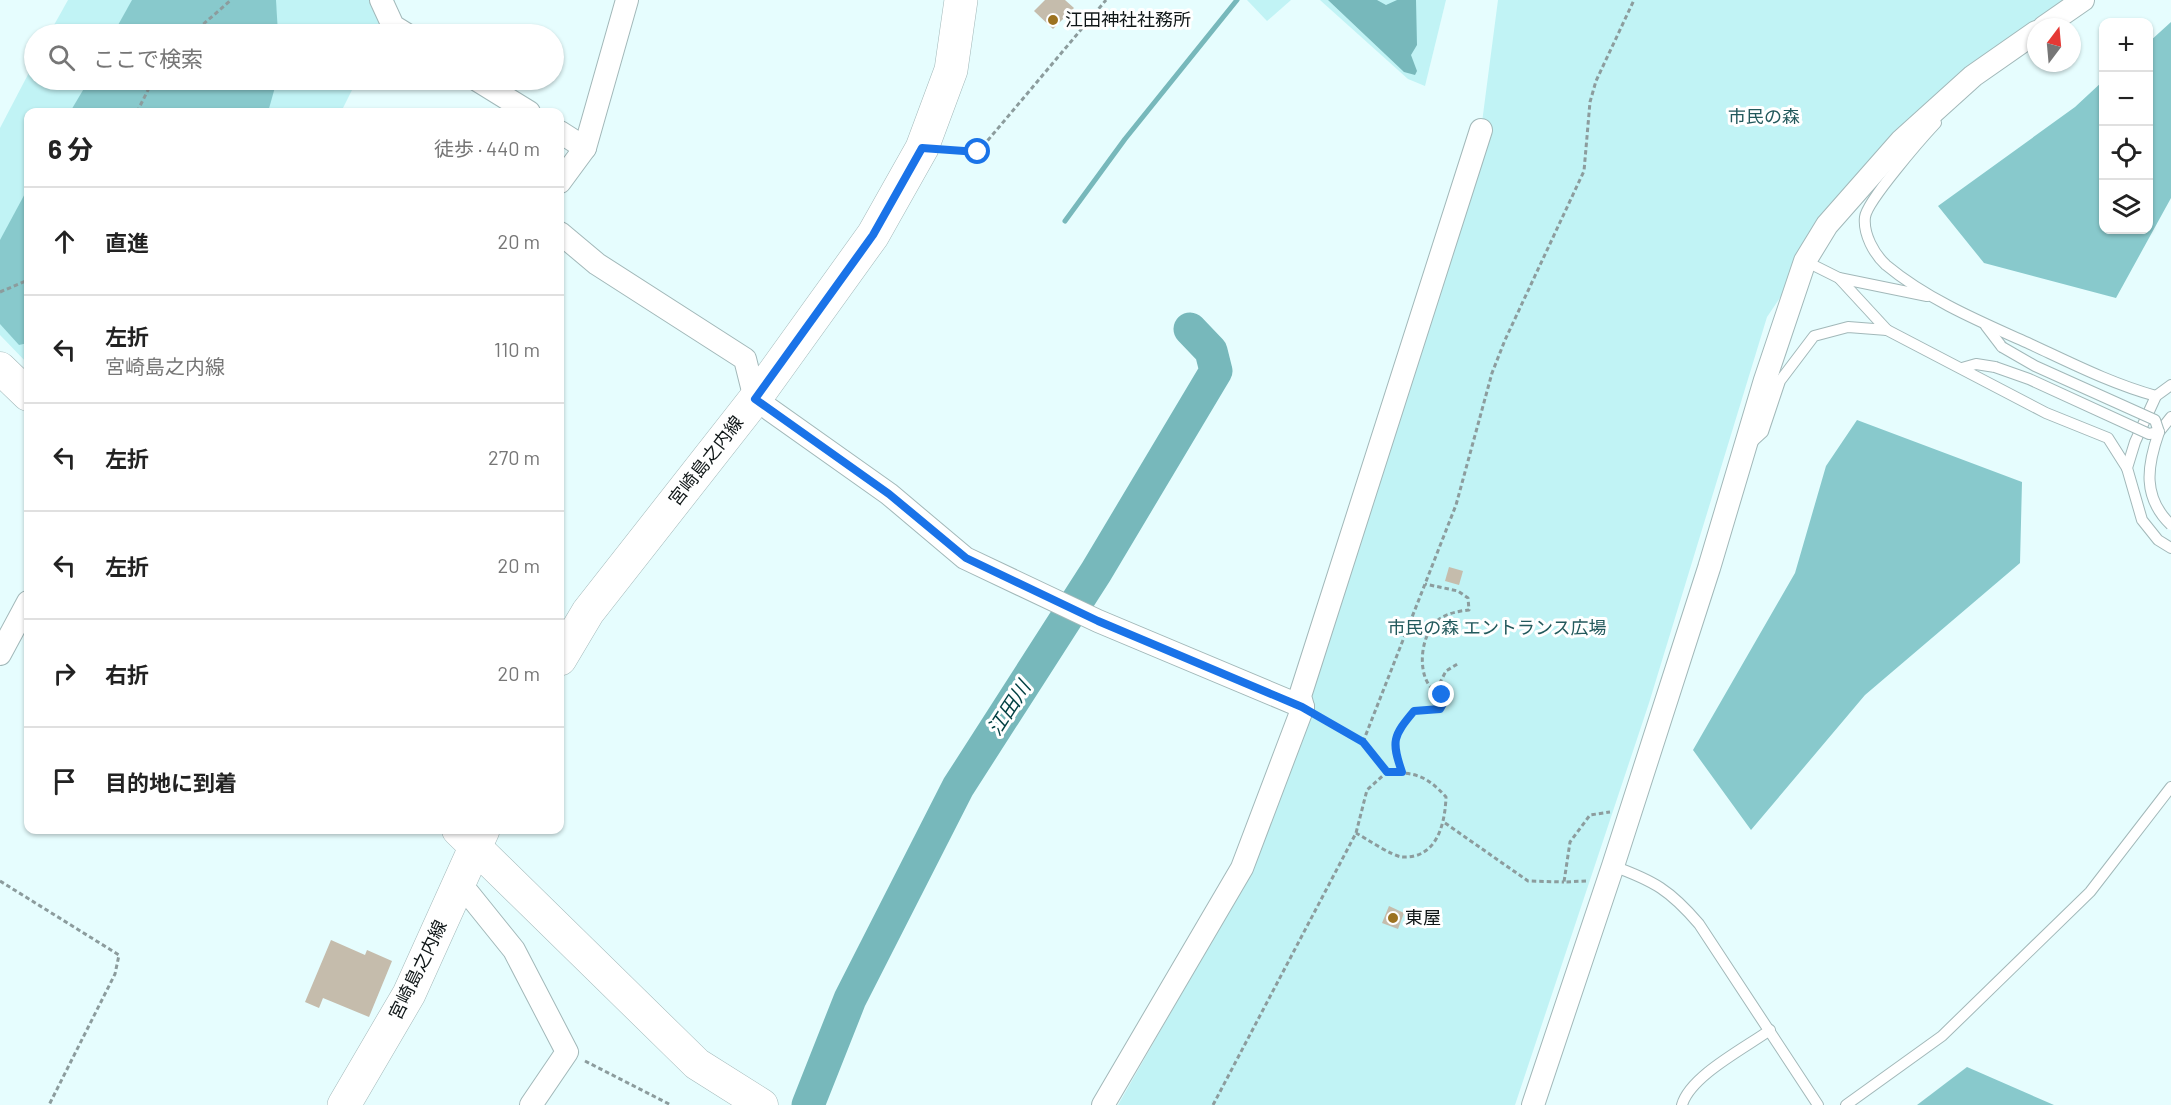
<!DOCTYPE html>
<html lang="ja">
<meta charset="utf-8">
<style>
:root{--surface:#fff;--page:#f2f2f2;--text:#222;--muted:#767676;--line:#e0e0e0}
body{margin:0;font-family:Barlow,"Noto Sans JP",sans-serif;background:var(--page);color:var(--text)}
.controls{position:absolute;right:18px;top:18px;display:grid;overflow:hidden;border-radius:12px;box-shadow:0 2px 4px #0004}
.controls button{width:54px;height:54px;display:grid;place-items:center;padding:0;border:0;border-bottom:2px solid var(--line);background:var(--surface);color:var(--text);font:30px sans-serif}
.compass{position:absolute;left:2027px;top:18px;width:54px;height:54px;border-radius:50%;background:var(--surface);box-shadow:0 2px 4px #0004;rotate:16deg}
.stop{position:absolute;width:18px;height:18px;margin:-14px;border:4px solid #1a73e8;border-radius:50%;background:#fff}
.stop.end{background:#1a73e8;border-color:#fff;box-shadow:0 2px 6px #0008}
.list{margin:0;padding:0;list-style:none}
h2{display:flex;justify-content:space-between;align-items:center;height:78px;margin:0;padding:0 24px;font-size:26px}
h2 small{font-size:20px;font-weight:400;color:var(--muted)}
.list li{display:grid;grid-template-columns:39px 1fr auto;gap:18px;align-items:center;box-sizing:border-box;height:108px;padding:0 24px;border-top:2px solid var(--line)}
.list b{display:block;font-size:22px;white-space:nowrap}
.list p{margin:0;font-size:20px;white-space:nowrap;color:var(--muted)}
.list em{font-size:20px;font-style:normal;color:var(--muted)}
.icon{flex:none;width:33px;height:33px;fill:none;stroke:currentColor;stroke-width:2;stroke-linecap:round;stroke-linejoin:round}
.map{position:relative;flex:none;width:2171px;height:1105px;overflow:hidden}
.search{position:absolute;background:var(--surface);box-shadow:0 2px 4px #0004;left:24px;top:24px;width:540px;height:66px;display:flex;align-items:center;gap:15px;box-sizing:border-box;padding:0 21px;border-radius:33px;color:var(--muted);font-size:22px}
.panel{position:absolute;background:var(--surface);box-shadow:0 2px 4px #0004;left:24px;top:108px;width:540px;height:726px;border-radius:12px}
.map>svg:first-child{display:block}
.green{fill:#c1f3f5}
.forest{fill:#88c9cc}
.water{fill:#77b8bb}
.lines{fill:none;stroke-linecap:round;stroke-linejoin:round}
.stream{stroke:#77b8bb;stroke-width:5}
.river{stroke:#77b8bb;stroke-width:33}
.building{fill:#c5bcac}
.lane-casing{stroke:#a2b8b9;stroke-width:12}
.street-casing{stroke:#a2b8b9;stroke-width:24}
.secondary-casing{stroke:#a2b8b9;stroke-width:33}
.primary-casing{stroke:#a2b8b9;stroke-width:34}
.path{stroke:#8c9c9d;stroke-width:3;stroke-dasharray:4.5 3;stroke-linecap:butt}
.lane{stroke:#fff;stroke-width:10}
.street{stroke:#fff;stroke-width:22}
.secondary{stroke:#fff;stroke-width:32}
.primary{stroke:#fff;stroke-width:33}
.lane-bridge-casing{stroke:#a2b8b9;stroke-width:12;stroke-linecap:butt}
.lane-bridge{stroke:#fff;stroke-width:10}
.route{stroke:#1a73e8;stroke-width:8}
.poi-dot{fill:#9c7220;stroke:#fff;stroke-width:2}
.labels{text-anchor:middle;stroke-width:6;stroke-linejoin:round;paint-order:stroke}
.poi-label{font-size:18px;fill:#0f1617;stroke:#fff;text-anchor:start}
.park-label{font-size:18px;fill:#22595c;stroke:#fff}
.street-label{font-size:18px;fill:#0f1617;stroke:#fff}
.water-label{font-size:20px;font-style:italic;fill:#003f42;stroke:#fff}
</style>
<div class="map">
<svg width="2171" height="1105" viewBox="0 0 2171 1105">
<rect width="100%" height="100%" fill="#e6fdfe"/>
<!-- green -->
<g class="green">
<polygon points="68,0 395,0 379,34 49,34"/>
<polygon points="1247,0 1291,0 1267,21"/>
<polygon points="1320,0 1446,0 1425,86 1408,79"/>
<polygon points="1498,0 2083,0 1973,75 1805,261 1767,317 1649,703 1515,1105 1118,1105 1251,872 1481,130"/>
<polygon points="34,63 34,80 357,80 341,112 28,112 28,364 0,335 0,128"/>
</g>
<!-- forest -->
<g class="forest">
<polygon points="132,0 276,0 278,34 113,34"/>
<polygon points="2171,22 2171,198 2116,298 1984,263 1938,206 2075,107 2103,81 2104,230 2148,230 2149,42"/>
<polygon points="89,80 277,80 268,112 70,112"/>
<polygon points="28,188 28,343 19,345 0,324 0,240"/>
<polygon points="1857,420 2022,482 2020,563 1865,695 1751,830 1693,750 1795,573 1826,466"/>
<polygon points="1967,1067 2054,1105 1917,1105"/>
</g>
<!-- water -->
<polygon class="water" points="1328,0 1377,0 1386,5 1397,0 1416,0 1417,45 1411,55 1417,71 1415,75 1404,72"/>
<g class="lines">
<!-- stream -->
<polyline class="stream" points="1065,221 1125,139 1237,0"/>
<!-- river -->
<polyline class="river" points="808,1105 850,999 958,787 1096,572 1216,371 1211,351 1190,329"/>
</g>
<!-- building -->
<g class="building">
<polygon points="1045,0 1065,0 1074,8 1053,29 1034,11"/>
<polygon points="1449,567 1463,571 1459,585 1445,581"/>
<polygon points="1389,906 1404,913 1398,929 1382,923"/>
<polygon points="331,940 365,955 367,950 392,961 369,1017 323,998 319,1008 305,1002"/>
</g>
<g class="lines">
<!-- lane casing -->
<g class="lane-casing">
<g id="lane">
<path d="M1936,123C1922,138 1867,201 1865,217C1863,234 1874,254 1886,265C1928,300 1981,322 2030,344C2071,363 2112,384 2156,396"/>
<polyline points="1805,261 1839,278 1887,330"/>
<polyline points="1839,278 1927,296"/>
<polyline points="1986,326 2002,347"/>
<polyline points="1962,368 1976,364 1995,367"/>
<polyline points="2171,385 2156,396 2135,442 2127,468 2142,520 2158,540 2171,548"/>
<polyline points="2159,432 2171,417"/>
<polyline points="1751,443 1763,432 1780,381 1814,336 1848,327 1887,330 2046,413 2108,438 2127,468"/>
<path d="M1613,866C1654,881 1670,890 1699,924L1818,1105"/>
<path d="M1682,1105C1690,1076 1745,1048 1770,1030"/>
<polyline points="1846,1105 1942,1036 2090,892 2171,787"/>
</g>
</g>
<!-- street casing -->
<g class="street-casing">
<g id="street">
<polyline points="381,0 393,26 406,34"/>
<polyline points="2044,27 2083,0"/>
<polyline points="477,80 529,112"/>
<polyline points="560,132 585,148"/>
<polyline points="560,182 585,148 627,0"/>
<polyline points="560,233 597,264 745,359 755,399 889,494 965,558 1098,621 1303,707"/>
<polyline points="0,654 28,602"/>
<polyline points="460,883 514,950 567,1052 531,1105"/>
<polyline points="1103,1105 1242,868 1303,707 1300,696 1481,130"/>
<polyline points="1533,1105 1613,866 1709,568 1765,380 1805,261 1827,225 1901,141 1973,76 2036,32"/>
</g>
</g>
<!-- secondary casing -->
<g class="secondary-casing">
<g id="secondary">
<polyline points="0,368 28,395"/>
<polyline points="458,830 697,1064 762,1105"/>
</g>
</g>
<!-- primary casing -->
<g class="primary-casing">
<g id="primary">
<polyline points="560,659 588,612 755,399 873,235 922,148 951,70 961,0"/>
<polyline points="344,1105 409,994 483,830"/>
</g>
</g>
<!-- path -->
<g class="path">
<polyline points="192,34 231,0"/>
<polyline points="137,112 153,80"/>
<polyline points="948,150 978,152 1106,0"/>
<polyline points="0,292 28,280"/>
<polyline points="1436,690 1446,671 1459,663"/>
<polyline points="1320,717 1363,742 1387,772"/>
<polyline points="1363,742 1456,505 1492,373 1505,340 1584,171 1590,102 1596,81 1634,0"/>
<path d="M1402,773C1391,741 1393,736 1414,711L1440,709L1444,702C1441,692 1434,693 1429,685C1418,669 1421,638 1435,623C1443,614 1458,611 1469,610L1468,598L1458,591L1425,584"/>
<polyline points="1445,823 1528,881 1564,882"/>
<polyline points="0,881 119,955 115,974 49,1105"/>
<polyline points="1586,881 1564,882 1570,842 1590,815 1610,812"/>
<polyline points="585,1061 671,1105"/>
<path d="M1213,1105L1356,833L1367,790L1387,772C1416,773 1426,775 1446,797C1445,824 1437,859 1402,857C1392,856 1367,839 1356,833"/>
</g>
<!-- lane -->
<use href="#lane" class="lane"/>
<!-- street -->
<use href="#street" class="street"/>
<!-- secondary -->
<use href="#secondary" class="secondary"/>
<!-- primary -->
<use href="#primary" class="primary"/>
<!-- lane-bridge casing -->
<g class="lane-bridge-casing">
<g id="lane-bridge">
<polyline points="2002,347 2035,366 2155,420 2159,432"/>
<path d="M1995,367L2029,379L2149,434L2159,432C2147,466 2142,497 2171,525"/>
</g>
</g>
<!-- lane-bridge -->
<use href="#lane-bridge" class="lane-bridge"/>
</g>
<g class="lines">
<!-- route -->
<path class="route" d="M978,152L922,148L873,235L755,399L889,494L966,558L1098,621L1302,707L1363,742L1387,772H1402C1391,741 1393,736 1414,711L1440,709L1444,702L1442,695"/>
</g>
<!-- markers -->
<g class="poi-dot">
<circle cx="1053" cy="20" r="6"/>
<circle cx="1393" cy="918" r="6"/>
</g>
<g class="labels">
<!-- poi labels -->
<g class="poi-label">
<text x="1065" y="26">江田神社社務所</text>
<text x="1405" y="924">東屋</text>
</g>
<!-- park labels -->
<g class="park-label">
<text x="1764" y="123">市民の森</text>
<text x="1497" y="634">市民の森 エントランス広場</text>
</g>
<!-- street labels -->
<g class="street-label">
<text transform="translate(706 461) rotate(-52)" y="6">宮崎島之内線</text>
<text transform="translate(418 970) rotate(-64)" y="6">宮崎島之内線</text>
</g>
<!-- water labels -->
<g class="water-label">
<text transform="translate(1009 708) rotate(-57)" y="7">江田川</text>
</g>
</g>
</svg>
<div class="controls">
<button>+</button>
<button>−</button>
<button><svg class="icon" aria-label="locate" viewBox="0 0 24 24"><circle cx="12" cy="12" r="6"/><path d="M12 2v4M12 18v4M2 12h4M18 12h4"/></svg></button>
<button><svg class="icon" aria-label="layers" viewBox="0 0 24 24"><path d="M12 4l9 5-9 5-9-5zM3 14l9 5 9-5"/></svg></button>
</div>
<svg class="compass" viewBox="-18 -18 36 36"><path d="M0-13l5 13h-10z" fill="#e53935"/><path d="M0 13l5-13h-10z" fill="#767676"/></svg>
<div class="stop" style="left:978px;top:152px"></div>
<div class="stop end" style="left:1442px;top:695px"></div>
<div class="search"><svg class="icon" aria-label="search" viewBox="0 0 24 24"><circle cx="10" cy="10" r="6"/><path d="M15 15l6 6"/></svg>ここで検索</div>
<section class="panel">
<h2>6 分<small>徒歩 · 440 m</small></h2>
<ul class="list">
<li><svg class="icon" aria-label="ahead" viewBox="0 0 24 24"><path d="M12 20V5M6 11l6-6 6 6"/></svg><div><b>直進</b></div><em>20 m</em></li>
<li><svg class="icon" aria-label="left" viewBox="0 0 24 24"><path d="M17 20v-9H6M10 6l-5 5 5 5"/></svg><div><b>左折</b><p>宮崎島之内線</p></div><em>110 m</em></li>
<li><svg class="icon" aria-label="left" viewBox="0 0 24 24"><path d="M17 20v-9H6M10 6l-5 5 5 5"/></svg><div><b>左折</b></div><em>270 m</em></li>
<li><svg class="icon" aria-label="left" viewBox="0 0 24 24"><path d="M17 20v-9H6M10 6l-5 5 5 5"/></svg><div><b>左折</b></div><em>20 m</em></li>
<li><svg class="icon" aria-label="right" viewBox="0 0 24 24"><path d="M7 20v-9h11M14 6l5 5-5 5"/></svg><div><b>右折</b></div><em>20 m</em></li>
<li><svg class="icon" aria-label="arrive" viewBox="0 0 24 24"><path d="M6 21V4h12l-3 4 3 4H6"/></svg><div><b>目的地に到着</b></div></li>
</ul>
</section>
</div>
